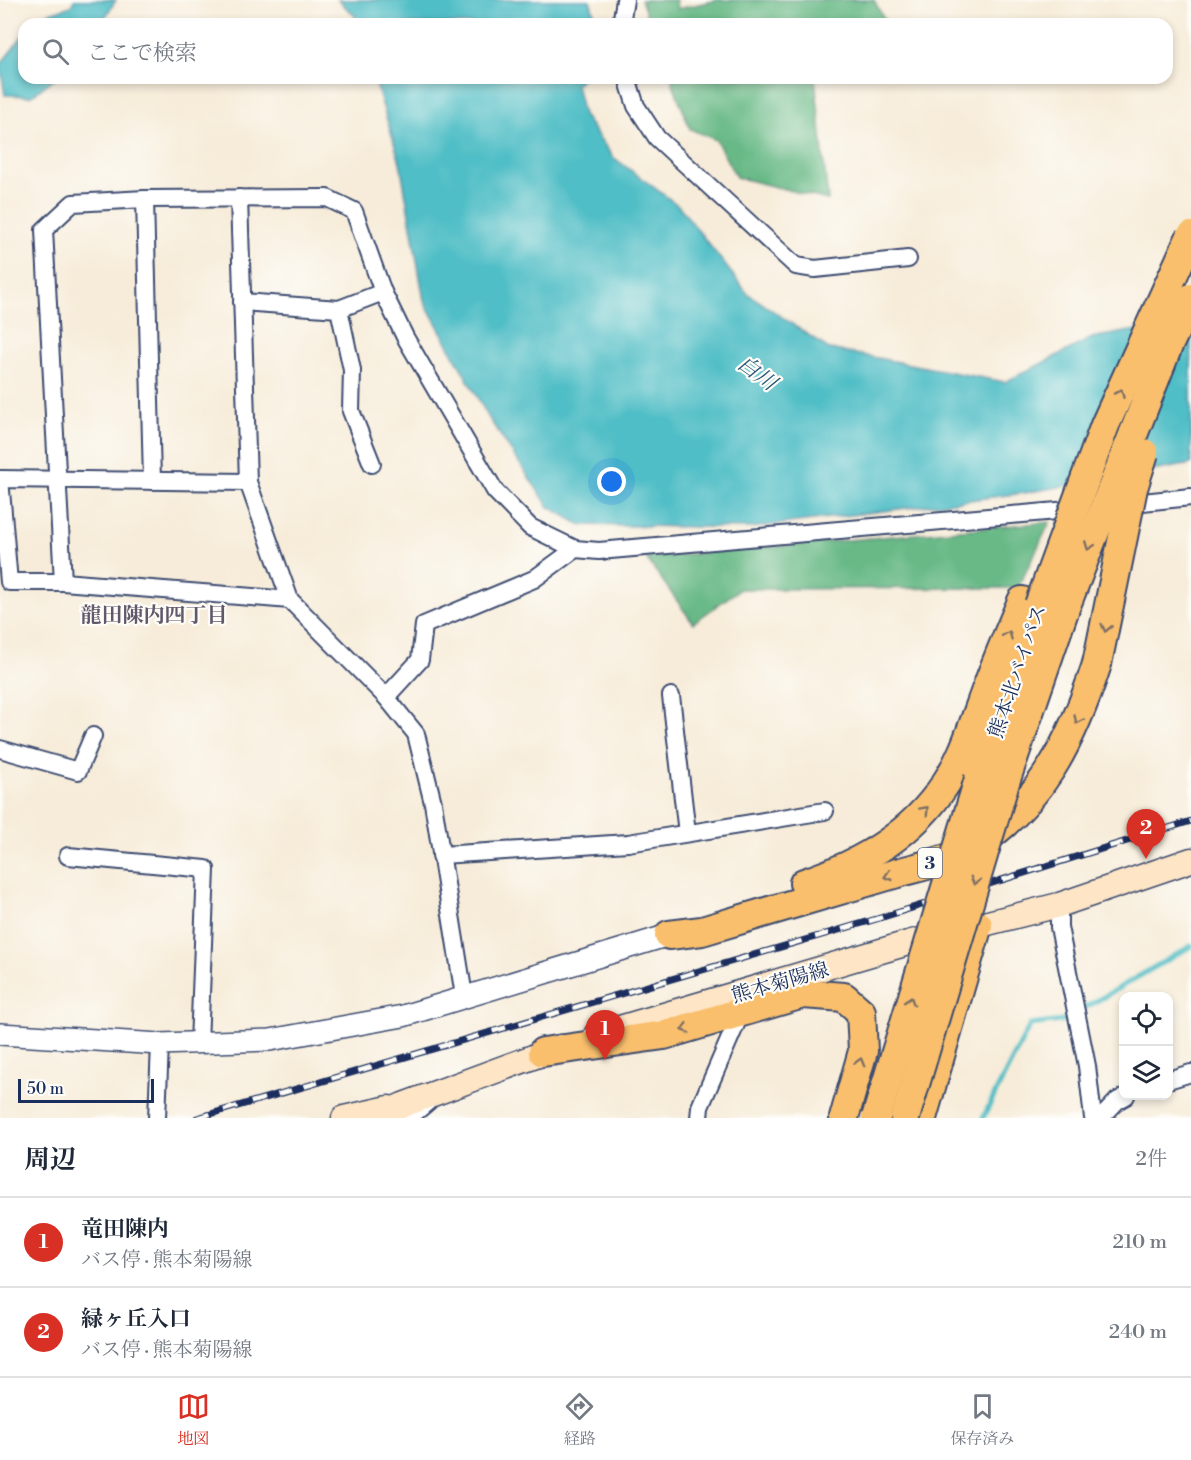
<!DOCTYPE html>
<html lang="ja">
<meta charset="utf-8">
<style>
:root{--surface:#fff;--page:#f2f2f3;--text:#1f2937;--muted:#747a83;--line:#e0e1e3;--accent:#d93025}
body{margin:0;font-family:"Libre Bodoni","Noto Serif JP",serif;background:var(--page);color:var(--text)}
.controls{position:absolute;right:18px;bottom:18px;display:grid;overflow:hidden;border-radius:12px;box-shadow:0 3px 9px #0003}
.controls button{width:54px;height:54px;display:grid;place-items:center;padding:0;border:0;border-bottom:2px solid var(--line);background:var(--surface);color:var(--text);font:30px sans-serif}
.scale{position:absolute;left:18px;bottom:15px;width:136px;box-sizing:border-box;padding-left:6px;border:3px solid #1b2f5e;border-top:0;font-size:16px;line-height:21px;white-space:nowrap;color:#1b2f5e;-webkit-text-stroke:4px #fdfcf7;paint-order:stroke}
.you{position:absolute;left:612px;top:482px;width:21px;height:21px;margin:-15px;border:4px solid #fff;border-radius:50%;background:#1a73e8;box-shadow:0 0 0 9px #1a73e833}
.badge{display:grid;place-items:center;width:39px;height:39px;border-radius:50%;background:var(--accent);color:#fff;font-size:20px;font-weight:700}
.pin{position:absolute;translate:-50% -50px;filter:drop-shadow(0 2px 3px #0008)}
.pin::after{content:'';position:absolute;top:32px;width:21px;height:18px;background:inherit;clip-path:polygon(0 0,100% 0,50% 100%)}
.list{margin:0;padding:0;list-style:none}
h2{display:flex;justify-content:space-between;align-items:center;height:78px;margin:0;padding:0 24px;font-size:26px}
h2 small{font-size:20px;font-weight:400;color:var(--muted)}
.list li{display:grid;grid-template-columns:39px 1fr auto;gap:18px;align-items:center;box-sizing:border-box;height:90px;padding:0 24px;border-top:2px solid var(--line)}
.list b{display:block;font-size:22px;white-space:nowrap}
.list p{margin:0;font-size:20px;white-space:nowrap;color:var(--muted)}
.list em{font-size:20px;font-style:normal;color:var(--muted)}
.icon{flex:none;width:33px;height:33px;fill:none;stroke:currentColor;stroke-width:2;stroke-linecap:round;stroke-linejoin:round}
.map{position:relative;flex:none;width:1191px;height:1118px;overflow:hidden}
.search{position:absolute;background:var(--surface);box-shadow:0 3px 9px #0003;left:18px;right:18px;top:18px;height:66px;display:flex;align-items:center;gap:15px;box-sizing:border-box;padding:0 21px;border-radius:18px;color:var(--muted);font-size:22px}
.sheet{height:258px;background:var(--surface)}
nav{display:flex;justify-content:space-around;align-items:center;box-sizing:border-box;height:84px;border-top:2px solid var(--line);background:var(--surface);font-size:16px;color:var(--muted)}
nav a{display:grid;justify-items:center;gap:3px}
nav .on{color:var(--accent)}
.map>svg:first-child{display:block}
.forest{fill:#68b986;stroke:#427472;stroke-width:1.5}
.water{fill:#50bec6;stroke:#367692;stroke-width:1.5}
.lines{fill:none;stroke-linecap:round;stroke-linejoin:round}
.stream{stroke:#50bec6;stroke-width:5}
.minor-casing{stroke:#3c4b70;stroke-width:20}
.tertiary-casing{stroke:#3c4b70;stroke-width:24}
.secondary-casing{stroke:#3c4b70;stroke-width:27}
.trunk-casing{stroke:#3c4b70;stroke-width:32}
.minor{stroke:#fff;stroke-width:16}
.tertiary{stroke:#fff;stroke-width:21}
.secondary{stroke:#fde5c5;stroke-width:24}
.trunk{stroke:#f9bf6d;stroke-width:28}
.rail-casing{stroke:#1b2f5e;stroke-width:7}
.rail{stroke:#fdfcf7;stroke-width:4.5;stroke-dasharray:14;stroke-linecap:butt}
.trunk-bridge-casing{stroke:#3c4b70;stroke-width:32;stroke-linecap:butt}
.trunk-bridge{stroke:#f9bf6d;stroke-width:28}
.oneway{stroke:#7f7065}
.labels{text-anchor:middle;stroke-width:4.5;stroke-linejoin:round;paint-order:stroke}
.shield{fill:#fdfcf7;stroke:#5f6c8c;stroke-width:1.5}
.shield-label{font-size:18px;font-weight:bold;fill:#1b2f5e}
.street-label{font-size:20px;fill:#1b2f5e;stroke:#fdfcf7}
.water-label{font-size:21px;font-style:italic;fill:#2b5a7d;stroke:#fdfcf7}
.neighbourhood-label{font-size:21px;font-weight:bold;fill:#61596b;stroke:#fdfcf7}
</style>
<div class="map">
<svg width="1191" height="1118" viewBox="0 0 1191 1118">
<rect width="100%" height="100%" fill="#fdfcf7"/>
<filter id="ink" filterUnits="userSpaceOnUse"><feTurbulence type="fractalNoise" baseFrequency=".0167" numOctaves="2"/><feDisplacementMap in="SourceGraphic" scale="12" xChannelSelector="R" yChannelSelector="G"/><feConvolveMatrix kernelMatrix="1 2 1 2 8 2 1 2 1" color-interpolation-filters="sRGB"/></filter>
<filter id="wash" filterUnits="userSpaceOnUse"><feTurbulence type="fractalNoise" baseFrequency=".008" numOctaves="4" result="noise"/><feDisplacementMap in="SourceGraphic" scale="24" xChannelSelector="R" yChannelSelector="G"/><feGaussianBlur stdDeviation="1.35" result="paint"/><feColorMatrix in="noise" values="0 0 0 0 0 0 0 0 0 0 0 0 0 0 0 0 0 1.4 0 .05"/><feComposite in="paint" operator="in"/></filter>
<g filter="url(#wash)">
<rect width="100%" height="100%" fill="#f7ecd9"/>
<!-- forest -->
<g class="forest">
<polygon points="641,0 676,0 677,9 717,0 874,0 886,23 650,24"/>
<polygon points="671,78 815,78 828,200 736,177 716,140 690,129"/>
<polygon points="1050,522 1018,588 740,589 693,623 646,558"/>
</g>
<!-- water -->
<g class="water">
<polygon points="74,0 116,0 101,24 32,24 38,17 71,6"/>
<polygon points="338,0 590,0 597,24 358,24 355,16"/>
<polygon points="24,34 24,78 55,78 31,96 5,95 0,65"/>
<polygon points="374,78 582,78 576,85 583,115 613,157 679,206 747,293 829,349 1005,382 1092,338 1191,320 1191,464 1024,493 750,528 581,525 549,507 490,420 424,301 400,162"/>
</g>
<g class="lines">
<!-- stream -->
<polyline class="stream" points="983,1118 1030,1025 1062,1021 1191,946"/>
</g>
</g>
<g filter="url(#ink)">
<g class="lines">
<!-- minor casing -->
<g class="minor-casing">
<g id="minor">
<polyline points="621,24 625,0"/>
<polyline points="627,78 636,106 657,138 796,266 815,269 908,259"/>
<polyline points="239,198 248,482 290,600 386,697 416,734 433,803 464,996"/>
<polyline points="145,199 152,481"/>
<polyline points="242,302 339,309 383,292"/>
<polyline points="339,309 352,370 351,411 372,464"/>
<polyline points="248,482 0,479 9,582 63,582 290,600"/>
<polyline points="1123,504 1191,497"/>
<polyline points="63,582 44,230 73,203 145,199 327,198 354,211 383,292 405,337 495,491 530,527 575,549 599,551 1080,509"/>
<polyline points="671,696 687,833"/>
<polyline points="386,697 420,660 424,625 534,579 575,549"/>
<polyline points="0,749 78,771 93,736"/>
<polyline points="441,855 628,843 825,811"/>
<polyline points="68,856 206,869 199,1044"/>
<polyline points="1059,905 1059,927 1087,1066 1093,1118"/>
<polyline points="1168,1080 1191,1073"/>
<polyline points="157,1118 160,1044"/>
<polyline points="409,1118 429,1101"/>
<polyline points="699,1118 700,1107 743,1008"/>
<polyline points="1101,1118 1117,1101 1126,1096"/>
</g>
</g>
<!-- tertiary casing -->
<g class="tertiary-casing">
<polyline id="tertiary" points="0,1034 160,1044 270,1040 403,1016 669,935"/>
</g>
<!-- secondary casing -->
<g class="secondary-casing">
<g id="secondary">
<polyline points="596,1035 908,943 1059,905 1191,860"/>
<polyline points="344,1118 389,1108"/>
<polyline points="375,1118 403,1105 560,1047"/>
</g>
</g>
<!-- trunk casing -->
<g class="trunk-casing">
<g id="trunk">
<polyline points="979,779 1039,605"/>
<polyline points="1004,785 1065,608"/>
<path d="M804,883C859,865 911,836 944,786C964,757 974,722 986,690C997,660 1010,630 1022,601"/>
<path d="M669,935L702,931C766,912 830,893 894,874C914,868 956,859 972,848C1042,803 1072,741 1097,664"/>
<polyline points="543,1052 664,1035 803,994 844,997 861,1012 863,1051 844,1118"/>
<polyline points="922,1118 978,925"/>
</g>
</g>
<!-- minor -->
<use href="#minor" class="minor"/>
<!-- tertiary -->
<use href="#tertiary" class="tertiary"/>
<!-- secondary -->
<use href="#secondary" class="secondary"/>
<!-- trunk -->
<use href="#trunk" class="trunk"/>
<!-- rail casing -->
<g class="rail-casing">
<polyline id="rail" points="197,1118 880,918 1191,821"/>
</g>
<!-- rail -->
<use href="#rail" class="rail"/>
<!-- trunk-bridge casing -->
<g class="trunk-bridge-casing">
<g id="trunk-bridge">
<polyline points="1039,605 1105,425 1191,236"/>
<polyline points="1065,608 1168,346 1191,298"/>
<polyline points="1097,664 1133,488 1144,453"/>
<polyline points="876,1118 979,779"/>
<polyline points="905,1118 1004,785"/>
</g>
</g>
<!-- trunk-bridge -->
<use href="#trunk-bridge" class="trunk-bridge"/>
</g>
<!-- one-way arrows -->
<defs><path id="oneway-chevron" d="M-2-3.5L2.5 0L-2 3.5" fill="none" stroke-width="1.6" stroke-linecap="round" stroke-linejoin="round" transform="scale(1.5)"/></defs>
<g class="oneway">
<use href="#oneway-chevron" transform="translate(1120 393) rotate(-66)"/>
<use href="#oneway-chevron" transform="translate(1089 546) rotate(111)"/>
<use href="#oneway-chevron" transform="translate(1106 628) rotate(103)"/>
<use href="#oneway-chevron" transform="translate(1008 635) rotate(-68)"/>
<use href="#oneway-chevron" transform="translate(1078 720) rotate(114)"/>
<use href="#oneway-chevron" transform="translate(925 810) rotate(-47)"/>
<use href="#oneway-chevron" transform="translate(888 876) rotate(163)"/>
<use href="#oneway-chevron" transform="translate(975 881) rotate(106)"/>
<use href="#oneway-chevron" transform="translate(910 1001) rotate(-73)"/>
<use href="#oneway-chevron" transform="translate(685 1029) rotate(164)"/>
<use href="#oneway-chevron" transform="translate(860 1062) rotate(-74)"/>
</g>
</g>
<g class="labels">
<!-- shield labels -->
<rect class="shield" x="918" y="848" width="24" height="30" rx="4.5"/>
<g class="shield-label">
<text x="930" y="869">3</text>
</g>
<!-- street labels -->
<g class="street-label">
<text transform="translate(1017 671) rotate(-71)" y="7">熊本北バイパス</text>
<text transform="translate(780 982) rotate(-16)" y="7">熊本菊陽線</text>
</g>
<!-- water labels -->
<g class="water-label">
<text transform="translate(757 373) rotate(36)" y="7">白川</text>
</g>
<!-- neighbourhood labels -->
<g class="neighbourhood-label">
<text x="154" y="622">龍田陳内四丁目</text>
</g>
</g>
</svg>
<div class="controls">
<button><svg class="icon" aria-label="locate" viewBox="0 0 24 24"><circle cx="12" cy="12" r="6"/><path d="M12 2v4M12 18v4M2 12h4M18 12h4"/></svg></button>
<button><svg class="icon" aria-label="layers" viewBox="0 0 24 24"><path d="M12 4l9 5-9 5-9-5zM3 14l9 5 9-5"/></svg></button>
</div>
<div class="scale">50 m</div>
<div class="you"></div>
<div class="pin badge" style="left:605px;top:1060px">1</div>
<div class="pin badge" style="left:1146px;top:859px">2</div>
<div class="search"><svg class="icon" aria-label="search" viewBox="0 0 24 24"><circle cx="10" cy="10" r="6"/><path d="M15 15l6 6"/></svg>ここで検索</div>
</div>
<section class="sheet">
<h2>周辺<small>2件</small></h2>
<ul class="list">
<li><span class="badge">1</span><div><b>竜田陳内</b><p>バス停 · 熊本菊陽線</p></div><em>210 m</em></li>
<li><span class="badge">2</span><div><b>緑ヶ丘入口</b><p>バス停 · 熊本菊陽線</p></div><em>240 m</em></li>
</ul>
</section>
<nav>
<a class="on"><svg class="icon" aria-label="map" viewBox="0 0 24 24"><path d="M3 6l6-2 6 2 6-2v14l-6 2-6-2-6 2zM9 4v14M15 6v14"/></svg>地図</a>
<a><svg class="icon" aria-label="directions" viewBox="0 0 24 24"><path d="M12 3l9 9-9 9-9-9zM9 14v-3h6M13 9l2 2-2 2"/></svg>経路</a>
<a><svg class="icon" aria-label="saved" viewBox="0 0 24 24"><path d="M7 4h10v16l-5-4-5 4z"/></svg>保存済み</a>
</nav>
